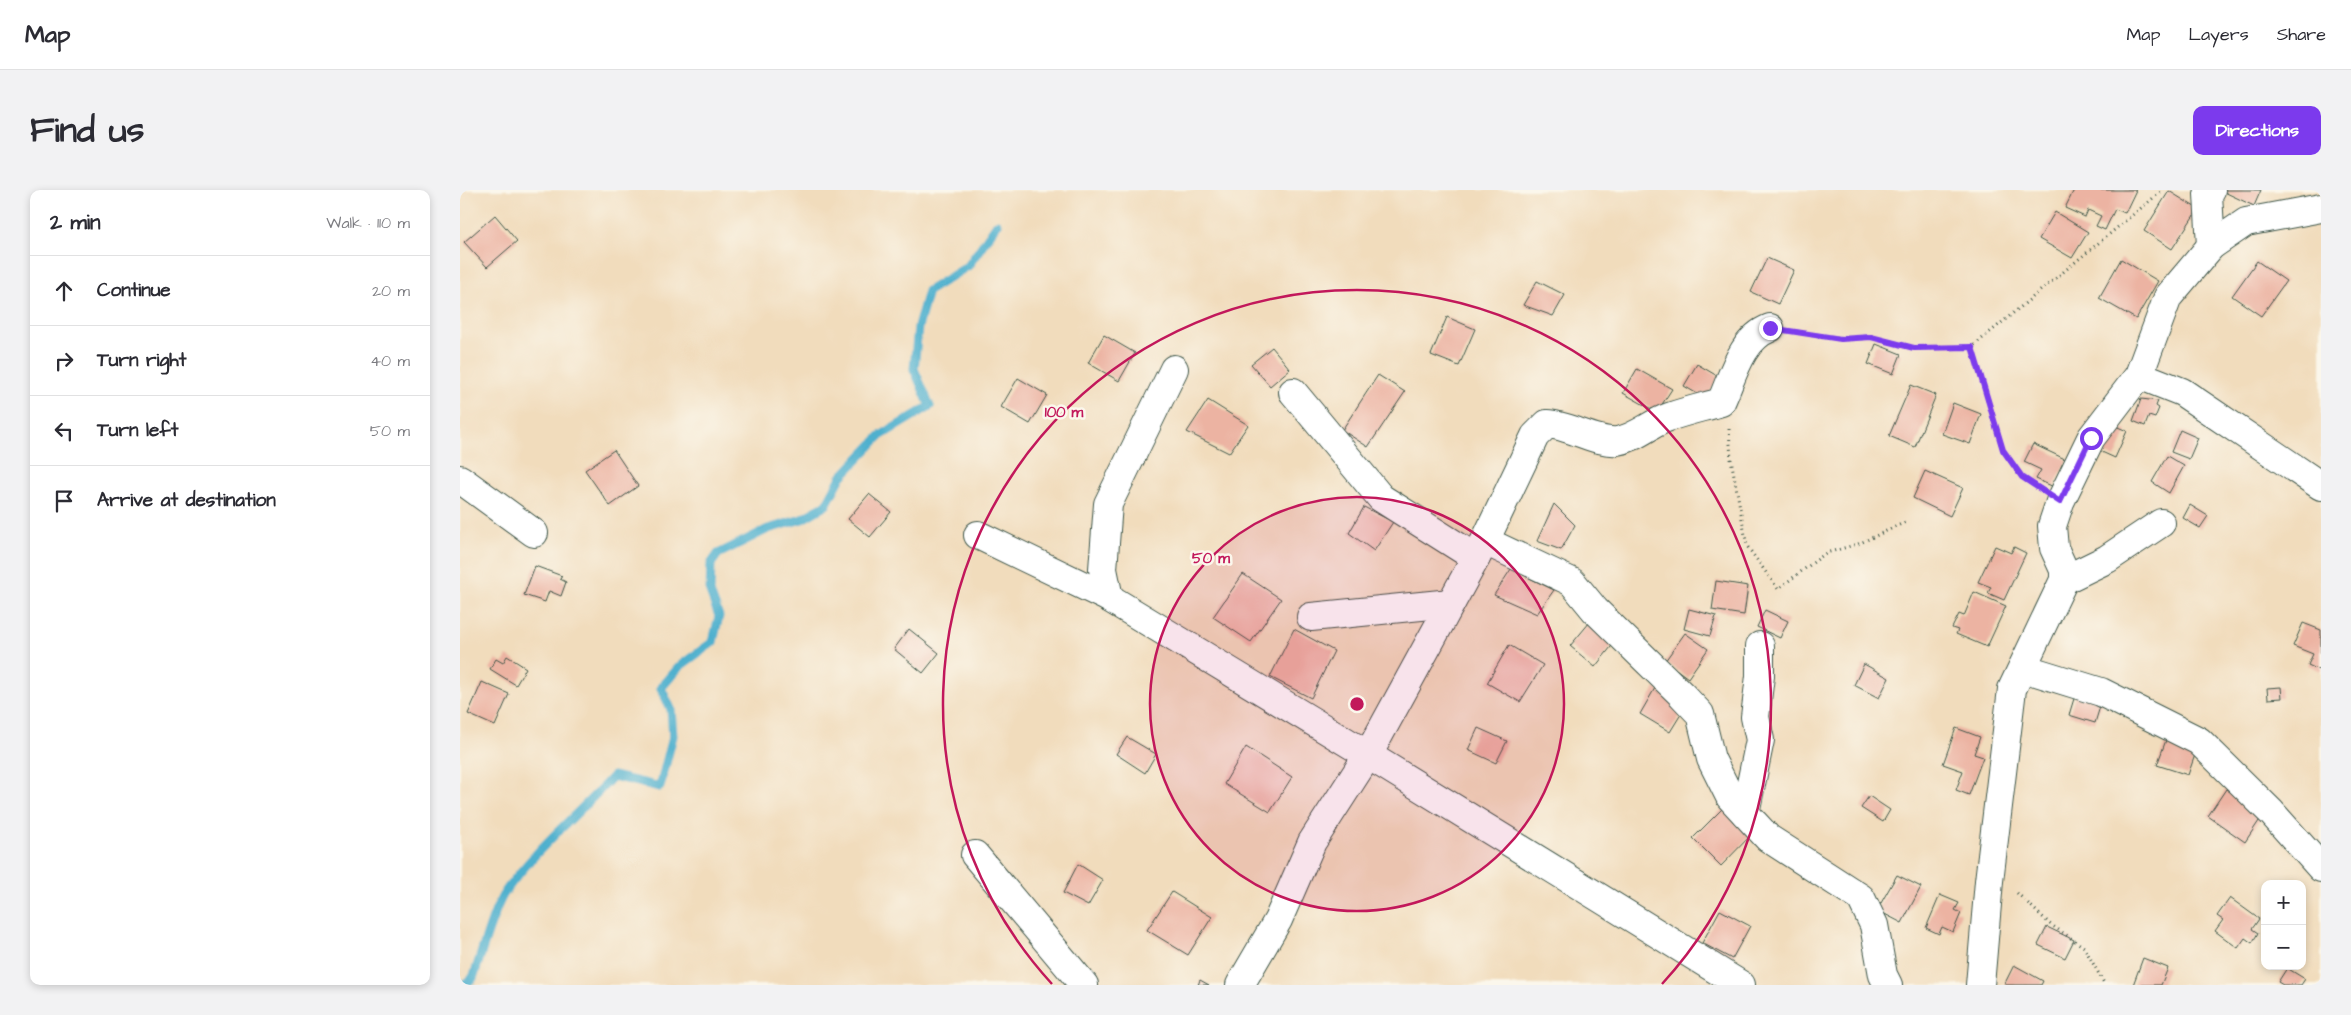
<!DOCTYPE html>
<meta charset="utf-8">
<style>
:root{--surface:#fff;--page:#f2f2f3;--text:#2b2b33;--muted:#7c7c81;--line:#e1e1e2;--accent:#7c3aed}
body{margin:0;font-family:"Architects Daughter",sans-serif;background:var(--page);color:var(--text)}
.controls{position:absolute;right:15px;bottom:15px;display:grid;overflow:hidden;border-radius:10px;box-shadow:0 2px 8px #0003}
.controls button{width:45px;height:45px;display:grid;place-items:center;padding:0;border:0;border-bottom:1px solid var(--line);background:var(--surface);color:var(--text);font:25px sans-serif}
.stop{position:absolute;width:15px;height:15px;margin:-11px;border:4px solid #7c3aed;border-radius:50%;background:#fff}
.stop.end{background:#7c3aed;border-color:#fff;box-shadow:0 1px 5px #0008}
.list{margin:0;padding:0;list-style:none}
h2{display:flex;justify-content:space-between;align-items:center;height:65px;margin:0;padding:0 20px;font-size:21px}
h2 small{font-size:16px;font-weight:400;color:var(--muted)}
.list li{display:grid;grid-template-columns:32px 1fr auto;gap:15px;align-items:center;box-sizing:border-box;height:70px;padding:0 20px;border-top:1px solid var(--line)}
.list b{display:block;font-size:19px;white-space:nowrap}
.list em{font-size:16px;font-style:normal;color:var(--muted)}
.icon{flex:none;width:28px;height:28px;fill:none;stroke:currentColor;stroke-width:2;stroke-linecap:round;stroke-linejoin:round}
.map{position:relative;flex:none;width:1861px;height:795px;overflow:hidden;border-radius:10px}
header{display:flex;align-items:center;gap:30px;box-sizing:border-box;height:70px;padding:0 25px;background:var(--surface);border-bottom:1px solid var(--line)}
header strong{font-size:24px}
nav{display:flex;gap:28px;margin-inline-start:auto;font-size:18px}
.intro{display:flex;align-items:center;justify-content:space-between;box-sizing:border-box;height:120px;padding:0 30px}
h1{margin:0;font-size:35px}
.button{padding:12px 22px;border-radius:10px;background:var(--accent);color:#fff;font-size:18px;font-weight:700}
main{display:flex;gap:30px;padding:0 30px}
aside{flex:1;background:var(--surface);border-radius:10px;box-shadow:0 2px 8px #0003}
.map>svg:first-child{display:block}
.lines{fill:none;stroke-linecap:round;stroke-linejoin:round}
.stream{stroke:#50b0ce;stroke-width:9}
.building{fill:#ecb3a2}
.minor-casing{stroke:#3e5548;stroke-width:30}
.path{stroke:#3e5548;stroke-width:3;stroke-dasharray:1 4;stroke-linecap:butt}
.minor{stroke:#fff;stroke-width:28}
.route{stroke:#7c3aed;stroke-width:6}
.ring{fill:none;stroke:#c2185b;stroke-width:2.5}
.centre{fill:#c2185b;stroke:#fbf7ec;stroke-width:2.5}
.ring-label{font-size:15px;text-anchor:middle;font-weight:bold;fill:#c2185b;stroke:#fbf7ec;stroke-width:5;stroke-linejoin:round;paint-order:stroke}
</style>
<header>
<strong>Map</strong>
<nav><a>Map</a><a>Layers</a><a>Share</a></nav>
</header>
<div class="intro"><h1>Find us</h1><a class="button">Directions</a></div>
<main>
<aside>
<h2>2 min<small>Walk · 110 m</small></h2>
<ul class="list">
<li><svg class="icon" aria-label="ahead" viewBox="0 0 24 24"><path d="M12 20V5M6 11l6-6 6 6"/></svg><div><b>Continue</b></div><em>20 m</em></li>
<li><svg class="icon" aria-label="right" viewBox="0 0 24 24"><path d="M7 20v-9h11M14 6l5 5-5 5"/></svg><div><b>Turn right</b></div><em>40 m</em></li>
<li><svg class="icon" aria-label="left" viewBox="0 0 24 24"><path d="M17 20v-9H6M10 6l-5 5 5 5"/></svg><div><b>Turn left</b></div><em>50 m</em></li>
<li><svg class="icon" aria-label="arrive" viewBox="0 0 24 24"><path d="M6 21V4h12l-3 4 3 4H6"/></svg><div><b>Arrive at destination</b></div></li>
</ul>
</aside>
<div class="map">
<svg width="1861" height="795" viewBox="0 0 1861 795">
<rect width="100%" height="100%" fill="#fbf7ec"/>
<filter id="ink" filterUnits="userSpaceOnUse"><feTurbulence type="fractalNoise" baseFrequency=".02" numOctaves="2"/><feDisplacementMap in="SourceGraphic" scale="10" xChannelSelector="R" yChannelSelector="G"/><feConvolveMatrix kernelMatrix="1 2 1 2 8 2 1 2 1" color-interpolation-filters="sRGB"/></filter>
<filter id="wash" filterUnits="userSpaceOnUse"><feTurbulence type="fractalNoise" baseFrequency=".0096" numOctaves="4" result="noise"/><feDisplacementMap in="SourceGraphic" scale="20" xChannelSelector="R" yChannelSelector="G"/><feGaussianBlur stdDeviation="1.12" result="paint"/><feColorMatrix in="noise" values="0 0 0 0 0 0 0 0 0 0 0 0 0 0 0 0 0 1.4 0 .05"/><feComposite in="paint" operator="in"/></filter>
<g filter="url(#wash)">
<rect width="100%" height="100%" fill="#f1dcbc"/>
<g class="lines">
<!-- stream -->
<path class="stream" d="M3,795L13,788C21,767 33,719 45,702C76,658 118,625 153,586L200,597L213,546L211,519L201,498L220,476L253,452L259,426L250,402L251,374L258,364L308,339L342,329L366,315L381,287L420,246L470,216L454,179L458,137L468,101L508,76L537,34"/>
</g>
<g id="blocks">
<!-- building -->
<g class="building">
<polygon points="1614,0 1676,0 1665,23 1655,19 1645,40 1636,36 1641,26 1628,20 1625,27 1605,18"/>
<polygon points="1760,0 1801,0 1794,16"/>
<polygon points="1709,1 1738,19 1712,59 1684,41"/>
<polygon points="1595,22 1628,42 1612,68 1579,49"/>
<polygon points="35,25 57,51 27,77 4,52"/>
<polygon points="1307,68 1334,80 1318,114 1291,102"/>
<polygon points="1661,69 1698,91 1676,129 1639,108"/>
<polygon points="1797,71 1826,91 1801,126 1772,106"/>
<polygon points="1077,91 1105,105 1093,126 1063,115"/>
<polygon points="987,127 1015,139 999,176 971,165"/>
<polygon points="644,145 675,163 659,191 628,173"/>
<polygon points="1416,154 1441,164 1433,184 1408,174"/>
<polygon points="812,157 830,179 810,196 791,174"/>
<polygon points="1237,174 1259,187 1246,209 1224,196"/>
<polygon points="1177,179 1212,199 1197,222 1163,203"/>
<polygon points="918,185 945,202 908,257 882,240"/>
<polygon points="558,188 587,205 570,234 541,217"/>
<polygon points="1451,195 1476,205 1455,257 1429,246"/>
<polygon points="1681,209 1698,211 1696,216 1699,218 1695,228 1689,226 1685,236 1673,231"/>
<polygon points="748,210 788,235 769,263 727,242"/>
<polygon points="1493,213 1521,224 1510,254 1482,244"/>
<polygon points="1646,232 1667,241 1655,268 1633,258"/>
<polygon points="1720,240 1738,248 1729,269 1711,262"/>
<polygon points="1573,254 1607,270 1594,297 1576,289 1581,280 1564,272"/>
<polygon points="154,260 178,296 150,316 125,280"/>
<polygon points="1707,266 1724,276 1709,303 1692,292"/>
<polygon points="1465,281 1503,298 1490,326 1453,308"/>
<polygon points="409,304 431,322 410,347 388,329"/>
<polygon points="1094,314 1115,335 1101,360 1077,351"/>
<polygon points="1730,315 1748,326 1740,338 1723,328"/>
<polygon points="904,317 933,332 914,361 889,343"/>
<polygon points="1535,356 1551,363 1554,357 1566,363 1544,410 1528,403 1531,397 1518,392"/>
<polygon points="75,376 102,386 100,389 106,392 101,406 89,401 85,412 64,405"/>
<polygon points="1051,379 1094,400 1077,424 1034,405"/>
<polygon points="783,384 821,409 791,452 753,427"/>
<polygon points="1256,391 1288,396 1284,425 1252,420"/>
<polygon points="1514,402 1546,416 1527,457 1496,444 1498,440 1492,438 1499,424 1504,426"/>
<polygon points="1229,419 1256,426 1250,446 1224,439"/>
<polygon points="1305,420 1328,431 1320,448 1297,437"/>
<polygon points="1130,432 1155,452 1135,477 1110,456"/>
<polygon points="1843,433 1861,440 1861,481 1848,475 1853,464 1833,456"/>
<polygon points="449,439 479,463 463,483 434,459"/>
<polygon points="834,439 874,461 851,508 810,487"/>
<polygon points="1225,443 1248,459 1228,488 1205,471"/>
<polygon points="1049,455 1083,475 1060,512 1027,493"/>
<polygon points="47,466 66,478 56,495 30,479 36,469 43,473"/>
<polygon points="1404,474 1429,488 1419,508 1394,495"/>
<polygon points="22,492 49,504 35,536 8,524"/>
<polygon points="1821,497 1822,508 1808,509 1807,498"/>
<polygon points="1195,498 1226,516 1210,542 1180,524"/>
<polygon points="1616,502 1642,510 1635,533 1609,525"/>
<polygon points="1018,538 1047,551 1036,573 1008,560"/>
<polygon points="1496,538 1520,547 1514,564 1523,567 1509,605 1496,600 1503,581 1483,574"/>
<polygon points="667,547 696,564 685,583 656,564"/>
<polygon points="1706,550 1737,559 1728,585 1697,575"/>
<polygon points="786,557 832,587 810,622 764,594"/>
<polygon points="1766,599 1803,625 1785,652 1748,626"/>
<polygon points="1409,606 1430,620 1423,632 1401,618"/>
<polygon points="1265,616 1293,643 1261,676 1233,648"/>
<polygon points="618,674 643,690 628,716 603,703"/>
<polygon points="1437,685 1461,697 1442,733 1417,720"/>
<polygon points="712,702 752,727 728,765 687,740"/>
<polygon points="1480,705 1499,713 1495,720 1501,723 1493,742 1482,737 1479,744 1466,738"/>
<polygon points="1770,708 1799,729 1792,739 1798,743 1792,753 1785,748 1778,758 1755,741 1763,730 1757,726"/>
<polygon points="1260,720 1290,736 1272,769 1242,753"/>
<polygon points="1587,737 1614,750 1605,768 1578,755"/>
<polygon points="1683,768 1708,778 1701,795 1673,795"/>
<polygon points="1554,775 1583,791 1581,795 1544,795"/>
<polygon points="1827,778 1845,789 1841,795 1823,795 1818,792"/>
<polygon points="740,790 749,795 738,795"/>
</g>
</g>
</g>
<g filter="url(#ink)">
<use href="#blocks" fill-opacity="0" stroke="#3e5548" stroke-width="1"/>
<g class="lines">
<!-- minor casing -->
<g class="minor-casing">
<g id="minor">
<polyline points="1751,56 1748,4 1751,0"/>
<polyline points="1679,185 1722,202 1861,296"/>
<polyline points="833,202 921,308 1016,368"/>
<polyline points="0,289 74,343"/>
<polyline points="518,345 649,408 908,565 1281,795"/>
<polyline points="1025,351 1112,392 1135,420 1222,505 1240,524 1251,569 1270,607 1308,648 1401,708 1414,735 1423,785 1428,795"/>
<polyline points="1604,390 1647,369 1701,333"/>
<polyline points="649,408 643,379 648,314 714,179"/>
<polyline points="851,427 991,413"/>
<polyline points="1563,478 1641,502 1739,551 1811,622 1861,678"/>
<polyline points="1285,623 1300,550 1295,527 1300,486 1300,456"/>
<polyline points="515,665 624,795"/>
<path d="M780,795L818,730L852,652L908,565L1025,351L1075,246L1087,234C1109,235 1136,253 1157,251C1177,248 1191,233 1209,227C1226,221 1244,217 1261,212C1273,186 1281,149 1310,138"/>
<polyline points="1520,795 1529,691 1552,499 1604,390 1604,380 1594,358 1592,336 1600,312 1631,248 1679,185 1708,107 1751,56 1786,32 1861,18"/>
</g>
</g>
<!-- path -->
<g class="path">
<polyline points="1337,142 1381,149 1411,147 1454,158 1512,157 1703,0"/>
<polyline points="1512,157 1543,260 1562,287 1578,297"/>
<polyline points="1269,239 1271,269 1287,356 1318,399 1366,363 1398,354 1448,331"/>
<polyline points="1557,703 1590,734 1624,757 1645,795"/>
</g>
<!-- minor -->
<use href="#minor" class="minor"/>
</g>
</g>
<g class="lines" filter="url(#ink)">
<!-- route -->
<polyline class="route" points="1310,138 1381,149 1411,147 1454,158 1512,157 1543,260 1562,287 1600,312 1631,248"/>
</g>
<!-- distance rings -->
<circle cx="897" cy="514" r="207" fill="#c2185b" fill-opacity=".12"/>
<g class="ring">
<circle cx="897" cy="514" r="207"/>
<path d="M592 794A414 414 0 1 1 1202 794"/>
</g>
<circle cx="897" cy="514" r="8" class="centre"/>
<g class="ring-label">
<text x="604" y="227">100 m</text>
<text x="751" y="373">50 m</text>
</g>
</svg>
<div class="controls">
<button>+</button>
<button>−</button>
</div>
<div class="stop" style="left:1631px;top:248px"></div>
<div class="stop end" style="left:1310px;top:138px"></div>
</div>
</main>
